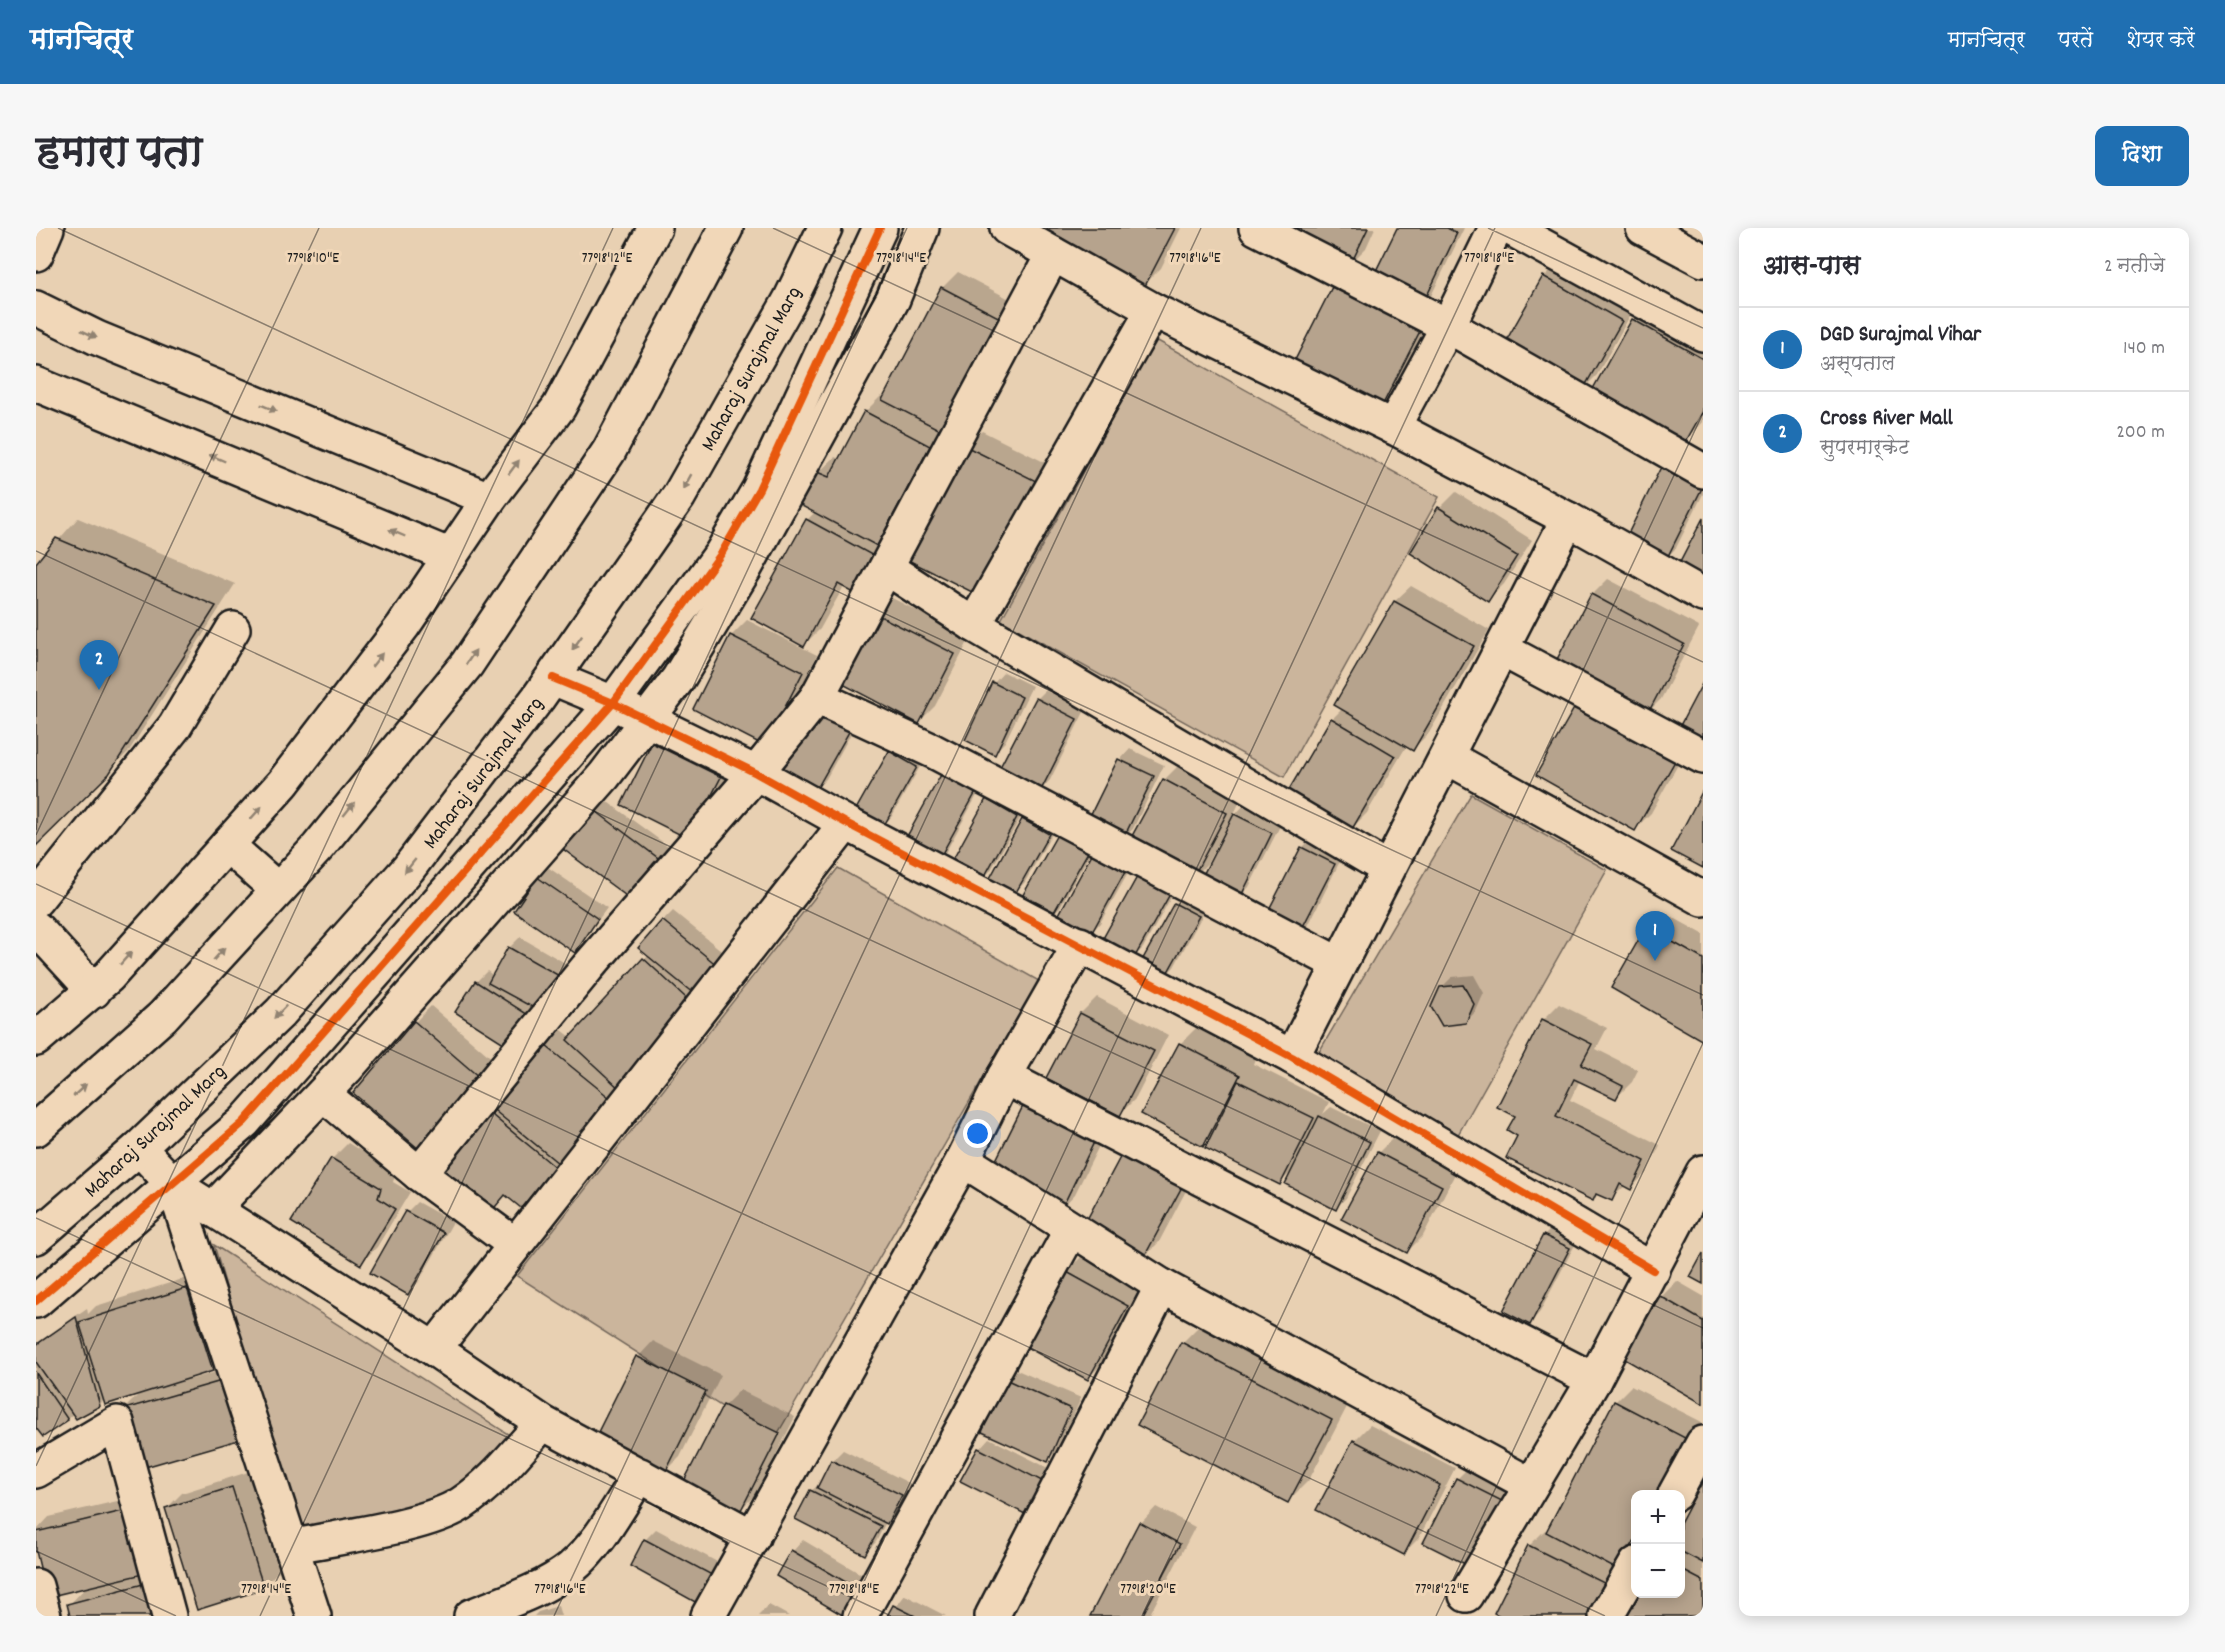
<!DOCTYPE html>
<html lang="hi">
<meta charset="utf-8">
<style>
:root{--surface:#fff;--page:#f7f7f7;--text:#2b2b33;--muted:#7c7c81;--line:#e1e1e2;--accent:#1f6fb2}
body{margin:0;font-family:Dekko,"Playpen Sans Deva",sans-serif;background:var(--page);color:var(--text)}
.controls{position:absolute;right:18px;bottom:18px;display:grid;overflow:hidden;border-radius:12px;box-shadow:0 3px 15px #0003}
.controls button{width:54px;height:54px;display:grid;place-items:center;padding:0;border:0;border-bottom:2px solid var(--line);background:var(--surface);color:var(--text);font:30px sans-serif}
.you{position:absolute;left:942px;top:906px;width:21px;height:21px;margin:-15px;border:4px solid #fff;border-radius:50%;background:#1a73e8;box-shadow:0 0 0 9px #1a73e833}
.badge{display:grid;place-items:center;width:39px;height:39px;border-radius:50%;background:var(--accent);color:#fff;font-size:20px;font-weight:700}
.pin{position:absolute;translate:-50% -50px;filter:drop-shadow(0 2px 3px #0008)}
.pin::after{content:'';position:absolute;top:32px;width:21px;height:18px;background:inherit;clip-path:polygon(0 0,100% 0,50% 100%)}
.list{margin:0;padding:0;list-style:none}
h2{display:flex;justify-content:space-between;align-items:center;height:78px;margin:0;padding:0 24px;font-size:26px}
h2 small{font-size:20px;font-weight:400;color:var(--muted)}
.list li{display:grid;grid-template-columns:39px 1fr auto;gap:18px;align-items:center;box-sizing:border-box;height:84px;padding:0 24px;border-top:2px solid var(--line)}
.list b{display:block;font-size:22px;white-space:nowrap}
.list p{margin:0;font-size:20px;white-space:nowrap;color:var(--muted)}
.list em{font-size:20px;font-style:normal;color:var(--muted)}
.map{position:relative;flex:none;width:1667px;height:1388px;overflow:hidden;border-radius:12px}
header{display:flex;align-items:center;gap:36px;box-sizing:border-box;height:84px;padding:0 30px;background:var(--accent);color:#fff}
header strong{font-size:28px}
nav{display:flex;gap:33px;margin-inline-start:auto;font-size:21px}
.intro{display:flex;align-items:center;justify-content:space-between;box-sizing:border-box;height:144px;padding:0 36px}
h1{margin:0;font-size:42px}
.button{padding:15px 27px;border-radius:12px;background:var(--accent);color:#fff;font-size:21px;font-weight:700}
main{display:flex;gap:36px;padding:0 36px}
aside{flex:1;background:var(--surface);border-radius:12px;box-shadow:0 3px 15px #0003}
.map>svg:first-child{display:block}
.green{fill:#cbb59c;stroke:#74685c;stroke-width:1.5}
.shadow{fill:#0003;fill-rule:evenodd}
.building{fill:#b6a38d;stroke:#1c1c1c;stroke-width:1.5}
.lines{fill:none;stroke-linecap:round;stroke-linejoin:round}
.minor-casing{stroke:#1c1c1c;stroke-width:38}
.major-casing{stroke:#1c1c1c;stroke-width:38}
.minor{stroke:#f1d7b8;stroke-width:33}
.major{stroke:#f1d7b8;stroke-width:33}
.cycleway-casing{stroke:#f1d7b8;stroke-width:11}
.cycleway{stroke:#e8590c;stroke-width:8}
.oneway{fill:#918372}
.ticks{fill:none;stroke:#1c1c1c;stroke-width:1.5;stroke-opacity:0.45}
.labels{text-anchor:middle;stroke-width:6;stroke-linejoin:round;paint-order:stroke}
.street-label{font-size:21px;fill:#1c1c1c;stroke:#f1d7b8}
.ticks-label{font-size:15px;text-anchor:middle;fill:#1c1c1c;stroke:#f1d7b8;stroke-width:6;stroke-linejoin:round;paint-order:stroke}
</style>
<header>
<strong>मानचित्र</strong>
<nav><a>मानचित्र</a><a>परतें</a><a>शेयर करें</a></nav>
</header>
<div class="intro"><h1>हमारा पता</h1><a class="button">दिशा</a></div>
<main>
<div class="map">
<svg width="1667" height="1388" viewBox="0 0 1667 1388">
<rect width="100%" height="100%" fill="#e8d0b2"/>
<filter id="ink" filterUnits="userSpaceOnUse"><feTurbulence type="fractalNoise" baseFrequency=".0167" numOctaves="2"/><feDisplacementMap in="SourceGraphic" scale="12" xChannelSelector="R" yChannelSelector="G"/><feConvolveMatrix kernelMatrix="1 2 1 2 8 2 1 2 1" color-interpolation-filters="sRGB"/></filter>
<g filter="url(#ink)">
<!-- green -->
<g class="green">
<polygon points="1120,112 1403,269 1248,549 965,392"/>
<polygon points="1435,566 1571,642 1415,919 1270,846"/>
<polygon points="802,640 1003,753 738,1212 481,1048"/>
<polygon points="178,1017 486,1215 444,1277 268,1326"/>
</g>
<!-- shadow -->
<g class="shadow">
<polygon points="1013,0 1145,0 1125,40 1109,56"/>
<polygon points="1240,0 1339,0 1330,20 1314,36"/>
<polygon points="1363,0 1428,0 1395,68 1383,79 1399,87 1359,167 1343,183 1257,139 1297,60 1313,44 1336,55"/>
<polygon points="1524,33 1600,77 1561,147 1545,163 1508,49"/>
<polygon points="922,44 985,77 857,300 847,309 860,316 808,358 784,401 768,417 771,292 780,283 766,276 783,244 799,229 804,231 829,184 845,168 849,170 906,60"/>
<polygon points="1613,76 1667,106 1667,194 1646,218 1597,92"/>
<polygon points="946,203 1018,239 962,351 930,218"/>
<polygon points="1667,242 1667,266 1640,320 1629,331"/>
<polygon points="1420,264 1496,312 1468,356 1452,372 1404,280"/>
<polygon points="42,290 199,356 93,523 0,616 0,337"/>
<polygon points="1572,351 1663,399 1625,471 1609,487 1640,509 1667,458 1654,515 1615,585 1599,601 1541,478 1556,367"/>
<polygon points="1375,358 1453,402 1393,505 1377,521 1371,517 1331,585 1315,601 1296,491 1307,480 1300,476 1359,373"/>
<polygon points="856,370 934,410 899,478 883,494 840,386"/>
<polygon points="711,392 781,427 745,500 659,481 695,408"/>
<polygon points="968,444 996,458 969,514 958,525 958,455"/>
<polygon points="1012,460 1050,480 1014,552 1004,563 964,543 1001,471"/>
<polygon points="823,491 790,551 779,562 743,541"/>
<polygon points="634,500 700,533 669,594 587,576 618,515"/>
<polygon points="864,514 890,528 856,588 846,599 854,524"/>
<polygon points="1094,521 1128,537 1097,601 1086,611 1052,595 1084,532"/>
<polygon points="1144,536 1206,569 1196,590 1209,576 1246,594 1213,659 1203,670 1183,613 1171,636 1155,652 1128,552"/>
<polygon points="949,553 908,627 898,638 866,620"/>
<polygon points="962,562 991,578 955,642 945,653 952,572"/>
<polygon points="569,572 636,621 607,660 558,582"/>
<polygon points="998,581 1022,595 989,654 979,664 987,592"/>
<polygon points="1277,609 1308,625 1271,700 1260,710 1266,620"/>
<polygon points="1062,611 1024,679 1014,689 985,673"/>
<polygon points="1069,614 1100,631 1064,695 1054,706"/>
<polygon points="1113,639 1143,655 1107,720 1097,730 1102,650"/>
<polygon points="513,640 571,680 539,723 502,650"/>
<polygon points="1150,665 1172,677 1138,739 1128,749 1105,737 1139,675"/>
<polygon points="637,683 691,727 500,962 485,978 471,967 450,988 400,947 522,799 535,809 613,727 627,693"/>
<polygon points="1627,684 1667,706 1667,811 1611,700"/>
<polygon points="484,709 536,739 488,808 422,783 440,754 451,743 458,748 473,720"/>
<polygon points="1438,747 1448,765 1440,783 1430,794 1405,760 1416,749"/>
<polygon points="1061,769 1132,807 1100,870 1084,886 1045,785"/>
<polygon points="1523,776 1571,800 1560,821 1602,842 1596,854 1580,870 1544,852 1534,872 1624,917 1611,944 1595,960 1590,957 1575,971 1563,965 1556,972 1483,907 1481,887 1507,792"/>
<polygon points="395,778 466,839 405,909 379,794"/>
<polygon points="1160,800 1219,831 1217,836 1293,874 1287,886 1295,879 1344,903 1310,970 1300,980 1257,942 1244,955 1176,907 1166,917 1107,886 1144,816"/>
<polygon points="991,873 1076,892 1039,966 1024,982"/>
<polygon points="1358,909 1421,942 1387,1008 1371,1024 1342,925"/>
<polygon points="312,915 360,944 357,954 374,964 341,1019 325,1035 296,931"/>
<polygon points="1163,938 1123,1014 1107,1030 1049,998"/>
<polygon points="381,974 417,994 382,1055 372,1065 371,984"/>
<polygon points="1519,997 1543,1009 1504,1084 1494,1095 1469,1082 1508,1008"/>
<polygon points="1046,1028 1107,1061 1068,1134 1052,1150 1030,1044"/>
<polygon points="166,1045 192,1126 176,1142 156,1148 156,1151 204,1137 222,1194 87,1182 105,1164 69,1171 63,1177 38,1185 31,1191 0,1197 0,1117 5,1112 51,1080 52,1086 60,1078"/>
<polygon points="1641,1053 1667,1068 1667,1175 1625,1069"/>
<polygon points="1167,1094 1315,1171 1273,1252 1252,1273 1146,1115"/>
<polygon points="617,1113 685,1147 644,1229 628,1245 602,1129"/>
<polygon points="981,1142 1045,1170 1022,1222 1011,1232 971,1152"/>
<polygon points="1595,1158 1666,1194 1628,1266 1600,1266 1600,1322 1558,1388 1467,1388 1493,1318 1509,1302 1512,1303 1579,1174"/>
<polygon points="704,1162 759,1189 720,1266 704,1282 688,1178"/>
<polygon points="1334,1197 1419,1240 1383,1310 1367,1326 1318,1213"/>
<polygon points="953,1210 1016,1242 999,1274 989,1285 943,1221"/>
<polygon points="807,1222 875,1256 861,1284 850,1294 840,1314 829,1325 775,1263 787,1253 797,1232"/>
<polygon points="1431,1241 1477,1264 1445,1327 1421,1251"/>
<polygon points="212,1244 243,1343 227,1359 130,1281 146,1265"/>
<polygon points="1667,1256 1667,1388 1600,1366 1644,1366 1644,1299"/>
<path d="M107,1267L139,1388L33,1377L52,1357L0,1317V1303L13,1289ZM118,1352V1355L50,1373V1370Z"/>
<polygon points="1120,1279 1159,1299 1113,1388 1056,1388 1105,1295"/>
<polygon points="620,1301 685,1336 671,1362 609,1312"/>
<polygon points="767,1312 835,1352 821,1377 757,1323"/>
<polygon points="869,1367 910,1388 853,1388"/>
<polygon points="733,1377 753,1388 722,1388"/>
<polygon points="522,1378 525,1388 498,1388 502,1384"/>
</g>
<!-- building -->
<g class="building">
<polygon points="1012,0 1139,0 1109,58 1008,7"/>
<polygon points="1236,0 1332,0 1314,38"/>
<polygon points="1361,0 1411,0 1421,5 1385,80 1334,55"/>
<polygon points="1507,48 1586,93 1545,165 1466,120"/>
<polygon points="905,59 970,93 912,206 846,172"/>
<polygon points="1296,59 1384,103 1343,184 1255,140"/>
<polygon points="1596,91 1667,131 1667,183 1646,220 1553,168"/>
<polygon points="828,183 894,218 841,318 764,277 781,244 793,249"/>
<polygon points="929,218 1004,255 946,369 872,332"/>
<polygon points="1626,237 1667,258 1630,332 1589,312"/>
<polygon points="1402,279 1481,328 1452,374 1374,325"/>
<polygon points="1667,290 1667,358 1639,344"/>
<polygon points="770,291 845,332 825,369 802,356 768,419 715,390"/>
<polygon points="20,310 180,378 73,546 0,618 0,335"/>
<polygon points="1555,366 1648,416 1610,489 1517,439"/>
<polygon points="1358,373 1438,418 1377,523 1298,477"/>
<polygon points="838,385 919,426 883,496 803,454"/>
<polygon points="694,407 767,444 729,518 657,481"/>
<polygon points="956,454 986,469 959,527 929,512"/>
<polygon points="1667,454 1667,524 1638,509"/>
<polygon points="1000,470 1041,491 1004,564 962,543"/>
<polygon points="1540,477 1639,533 1599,603 1500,547"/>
<polygon points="775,480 814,502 779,564 741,542"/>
<polygon points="1295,490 1359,528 1315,603 1251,565"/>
<polygon points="616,515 685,549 653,611 585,577"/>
<polygon points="853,523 881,539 846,601 818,585"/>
<polygon points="1082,531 1118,548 1086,613 1050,596"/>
<polygon points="906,545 940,564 898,640 864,621"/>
<polygon points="1127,551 1191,585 1155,653 1090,619"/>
<polygon points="1667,562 1667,640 1635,623"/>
<polygon points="950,571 981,589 945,655 914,637"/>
<polygon points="557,581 626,633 597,673 527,621"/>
<polygon points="1198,586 1236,605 1203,672 1164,653"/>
<polygon points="986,591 1013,606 979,666 953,652"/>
<polygon points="1022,605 1053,622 1014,691 983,674"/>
<polygon points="1265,619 1299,636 1260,712 1226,695"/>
<polygon points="1057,624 1090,642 1054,708 1021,690"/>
<polygon points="501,649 562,691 539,725 478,683"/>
<polygon points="1101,649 1134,666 1097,732 1065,714"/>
<polygon points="1138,675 1163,688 1128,751 1103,738"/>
<polygon points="626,692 682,738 658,766 602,720"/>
<polygon points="1610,699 1667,731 1667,813 1575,760"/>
<polygon points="472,719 527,750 507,785 452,755"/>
<polygon points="607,730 662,781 585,862 531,812"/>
<polygon points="439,753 497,790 477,821 419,784"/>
<polygon points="1427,757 1438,776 1430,795 1406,798 1395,779 1404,759"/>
<polygon points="1044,785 1118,823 1084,888 1010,850"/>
<polygon points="1506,791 1556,816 1545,837 1587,858 1580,871 1538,851 1520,888 1609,933 1595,962 1584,956 1576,973 1560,966 1557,973 1470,930 1481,908 1471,902 1479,888 1461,879"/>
<polygon points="378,793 451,856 390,927 317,865"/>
<polygon points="505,814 574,870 522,935 453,878"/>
<polygon points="1143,815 1204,847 1167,919 1105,886"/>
<polygon points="1202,853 1278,890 1244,957 1169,920"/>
<polygon points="990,872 1061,908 1024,984 952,948"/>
<polygon points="451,883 519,939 485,980 469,967 450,990 398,947"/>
<polygon points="1283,888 1334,914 1300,982 1249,956"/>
<polygon points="1088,922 1148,955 1107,1031 1047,999"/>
<polygon points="1341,924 1406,958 1371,1025 1305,991"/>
<polygon points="295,930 345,960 342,970 359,981 325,1037 255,994"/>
<polygon points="369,983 408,1005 372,1067 334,1045"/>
<polygon points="1507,1007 1534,1020 1494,1097 1467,1083"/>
<polygon points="1667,1025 1667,1056 1654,1049"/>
<polygon points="1029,1043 1092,1078 1052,1152 988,1118"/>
<polygon points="151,1060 177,1143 69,1177 43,1094"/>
<polygon points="1624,1068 1667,1093 1667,1176 1587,1130"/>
<polygon points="40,1089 64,1178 40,1191 0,1134 0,1117"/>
<polygon points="1145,1114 1296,1192 1252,1275 1101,1197"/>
<polygon points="600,1128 670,1163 628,1247 558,1212"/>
<polygon points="0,1145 32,1192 7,1209 0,1200"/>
<polygon points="969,1151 1035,1181 1012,1234 946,1204"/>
<polygon points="189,1152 206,1211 102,1241 85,1182"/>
<polygon points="1578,1173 1651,1211 1622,1266 1600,1266 1600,1310 1582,1342 1510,1304"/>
<polygon points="687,1177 744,1205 704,1284 647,1255"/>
<polygon points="1317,1212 1404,1257 1368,1327 1280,1282"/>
<polygon points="942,1220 1006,1253 989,1286 924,1253"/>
<polygon points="795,1232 866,1267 851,1296 781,1260"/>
<polygon points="1420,1250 1468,1274 1435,1339 1387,1315"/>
<polygon points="1667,1252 1667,1335 1644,1323 1644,1296"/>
<polygon points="196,1259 228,1361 161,1382 129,1280"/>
<polygon points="774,1262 845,1298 829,1327 759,1291"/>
<polygon points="91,1282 107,1346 11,1369 0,1323 0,1304"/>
<polygon points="1103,1294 1144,1316 1106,1388 1054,1388"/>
<polygon points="608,1311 676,1347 661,1375 594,1338"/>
<polygon points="1492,1317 1568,1355 1551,1388 1464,1388 1458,1385"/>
<polygon points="755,1322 825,1363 808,1388 740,1348"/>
<polygon points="1644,1341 1667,1353 1667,1388 1587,1388 1600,1366 1644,1366"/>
<polygon points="111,1355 119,1388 34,1388 31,1376"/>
<polygon points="857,1377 879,1388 851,1388"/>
</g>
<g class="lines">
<!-- minor casing -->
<g class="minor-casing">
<g id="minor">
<polyline points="971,0 1117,82 1357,199 1532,291 1667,367"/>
<polyline points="1220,0 1412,98 1667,243"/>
<polyline points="1474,0 1667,106"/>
<polyline points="0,26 11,0"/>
<polyline points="0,80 61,110 453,271"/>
<polyline points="0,156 415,328"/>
<polyline points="1357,199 1412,98 1460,0"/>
<polyline points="851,340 938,397 1352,641"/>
<polyline points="938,397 1117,82"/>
<polyline points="1467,422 1667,529"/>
<polyline points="517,450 577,475 720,545 810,595 1256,829 1617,1042"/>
<polyline points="781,469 897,523 1303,736"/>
<polyline points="1411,529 1667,671"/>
<polyline points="0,672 139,498 197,401"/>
<polyline points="0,700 58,763"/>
<polyline points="0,811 73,748 247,555 367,398 453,271 523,179 619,0"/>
<polyline points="1256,829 1532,291"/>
<polyline points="968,849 1558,1152"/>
<polyline points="287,866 383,946 478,1016"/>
<polyline points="103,920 137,956 398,1121 507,1195 717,1309"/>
<polyline points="927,932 1126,1058 1495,1257"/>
<polyline points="383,946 551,740 720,545 781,469 1017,26"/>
<polyline points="137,956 278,1388"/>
<polyline points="177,981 310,841 568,548 642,451 708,342 857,71 886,0"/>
<polyline points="0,1073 208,894 577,475 685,326 723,261 844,0"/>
<polyline points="398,1121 810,595"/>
<polyline points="0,1243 81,1195 133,1388"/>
<polyline points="1639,1266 1667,1215"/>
<path d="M255,1319C300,1309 389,1299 425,1276C457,1255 481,1223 507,1195"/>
<polyline points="0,1358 8,1388"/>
<polyline points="1430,1367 1558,1152 1667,944"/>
<path d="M435,1388C467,1375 508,1362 535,1340C564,1316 583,1278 604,1247"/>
<polyline points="672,1388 927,932 968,849 1044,716"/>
<polyline points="824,1388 1035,1002"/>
<polyline points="956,1388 1126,1058"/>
<polyline points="1570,1388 1600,1336"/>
</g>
</g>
<!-- major casing -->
<g class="major-casing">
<g id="major">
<polyline points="1607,0 1667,32"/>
<polyline points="191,617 242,662"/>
<polyline points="0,901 126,789 282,619 431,436 573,223 690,0"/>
<polyline points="0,1009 103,920 244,785 372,641 502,470 643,268 754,72 789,0"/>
</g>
</g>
<!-- minor -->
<use href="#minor" class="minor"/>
<!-- major -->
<use href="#major" class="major"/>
<!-- cycleway casing -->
<g class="cycleway-casing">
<g id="cycleway">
<polyline points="517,450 577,475 720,545 810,595 1256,829 1617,1042"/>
<polyline points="0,1073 208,894 577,475 685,326 723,261 844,0"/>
</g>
</g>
<!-- cycleway -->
<use href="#cycleway" class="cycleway"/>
</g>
<!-- one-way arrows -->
<defs><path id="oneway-solid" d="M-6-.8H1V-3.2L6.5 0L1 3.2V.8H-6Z" transform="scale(1.5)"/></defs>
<g class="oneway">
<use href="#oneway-solid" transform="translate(53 106) rotate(25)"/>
<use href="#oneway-solid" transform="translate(233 180) rotate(22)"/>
<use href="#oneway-solid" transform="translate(181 230) rotate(-157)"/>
<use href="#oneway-solid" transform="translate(478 239) rotate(-53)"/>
<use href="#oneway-solid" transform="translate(651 254) rotate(119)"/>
<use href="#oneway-solid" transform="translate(361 305) rotate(-157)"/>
<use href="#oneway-solid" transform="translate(541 415) rotate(125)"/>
<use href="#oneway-solid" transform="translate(435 429) rotate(-56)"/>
<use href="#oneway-solid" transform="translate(341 432) rotate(-52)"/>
<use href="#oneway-solid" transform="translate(313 581) rotate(-51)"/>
<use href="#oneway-solid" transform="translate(220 585) rotate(-48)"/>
<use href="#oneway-solid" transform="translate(374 638) rotate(129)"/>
<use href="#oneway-solid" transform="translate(183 726) rotate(-48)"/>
<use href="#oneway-solid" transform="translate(90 730) rotate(-48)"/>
<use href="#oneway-solid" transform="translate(244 784) rotate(134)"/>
<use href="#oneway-solid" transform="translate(44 862) rotate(-42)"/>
</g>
</g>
<!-- ticks -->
<path class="ticks" d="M22,0L1667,767M737,0L1667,434M1452,0L1667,100M0,323L1667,1100M0,607L283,0M0,656L1569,1388M0,990L855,1388M0,1238L577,0M0,1323L140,1388M224,1388L871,0M518,1388L1165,0M812,1388L1459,0M1106,1388L1667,185M1400,1388L1667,815"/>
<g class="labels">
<!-- street labels -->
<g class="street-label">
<text transform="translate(714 140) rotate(-61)" y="7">Maharaj Surajmal Marg</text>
<text transform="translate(446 544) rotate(-53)" y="7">Maharaj Surajmal Marg</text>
<text transform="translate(118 902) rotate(-43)" y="7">Maharaj Surajmal Marg</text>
</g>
</g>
<g class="ticks-label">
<text x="277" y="34">77°18'10"E</text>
<text x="571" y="34">77°18'12"E</text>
<text x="865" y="34">77°18'14"E</text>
<text x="1159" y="34">77°18'16"E</text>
<text x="1453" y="34">77°18'18"E</text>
<text x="524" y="1365">77°18'16"E</text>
<text x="1406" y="1365">77°18'22"E</text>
<text x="230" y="1365">77°18'14"E</text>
<text x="818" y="1365">77°18'18"E</text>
<text x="1112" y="1365">77°18'20"E</text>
</g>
</svg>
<div class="controls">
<button>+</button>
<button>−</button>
</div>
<div class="you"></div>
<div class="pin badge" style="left:1619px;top:733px">1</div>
<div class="pin badge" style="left:63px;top:462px">2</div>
</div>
<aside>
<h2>आस-पास<small>2 नतीजे</small></h2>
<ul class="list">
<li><span class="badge">1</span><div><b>DGD Surajmal Vihar</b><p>अस्पताल</p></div><em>140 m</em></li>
<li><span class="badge">2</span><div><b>Cross River Mall</b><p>सुपरमार्केट</p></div><em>200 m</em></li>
</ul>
</aside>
</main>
